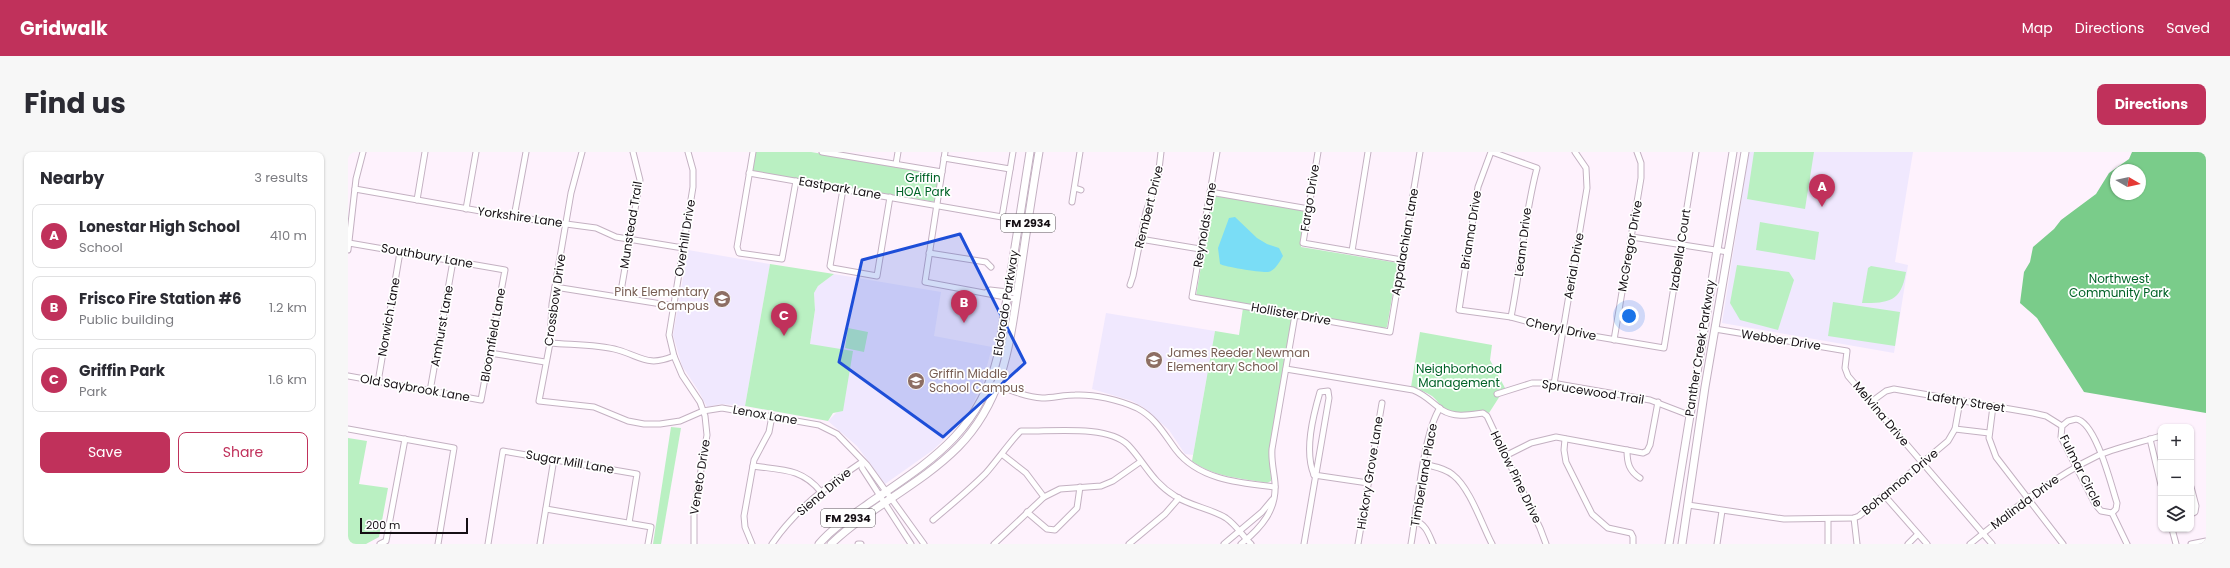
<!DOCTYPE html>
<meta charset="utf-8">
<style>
:root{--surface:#fff;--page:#f7f7f7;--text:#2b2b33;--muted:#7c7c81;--line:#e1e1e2;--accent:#c0315b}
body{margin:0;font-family:Poppins,sans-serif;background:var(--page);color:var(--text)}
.controls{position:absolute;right:12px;bottom:12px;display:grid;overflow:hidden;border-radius:8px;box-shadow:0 1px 3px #0004}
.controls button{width:36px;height:36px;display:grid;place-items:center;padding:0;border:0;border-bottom:1px solid var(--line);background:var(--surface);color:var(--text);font:20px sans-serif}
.compass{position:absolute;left:1762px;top:12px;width:36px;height:36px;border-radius:50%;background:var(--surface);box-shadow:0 1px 3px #0004;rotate:99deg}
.scale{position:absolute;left:12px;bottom:10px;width:108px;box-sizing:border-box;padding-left:4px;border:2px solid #150f14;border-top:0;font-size:11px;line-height:14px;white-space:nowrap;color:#150f14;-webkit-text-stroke:3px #fff;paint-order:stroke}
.you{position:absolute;left:1281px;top:164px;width:14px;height:14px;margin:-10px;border:3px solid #fff;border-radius:50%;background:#1a73e8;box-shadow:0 0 0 6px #1a73e833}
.badge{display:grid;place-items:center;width:26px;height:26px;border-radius:50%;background:var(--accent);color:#fff;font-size:13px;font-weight:700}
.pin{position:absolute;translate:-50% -33px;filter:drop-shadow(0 1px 2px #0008)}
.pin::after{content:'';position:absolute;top:21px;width:14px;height:12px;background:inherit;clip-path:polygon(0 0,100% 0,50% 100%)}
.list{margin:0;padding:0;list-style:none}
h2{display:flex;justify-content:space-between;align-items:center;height:52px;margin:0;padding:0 16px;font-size:17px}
h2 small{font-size:13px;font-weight:400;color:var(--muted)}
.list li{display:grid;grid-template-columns:26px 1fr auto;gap:12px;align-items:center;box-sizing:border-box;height:64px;margin:0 8px 8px;padding:0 8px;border:1px solid var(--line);border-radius:8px}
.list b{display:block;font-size:15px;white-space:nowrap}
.list p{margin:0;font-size:13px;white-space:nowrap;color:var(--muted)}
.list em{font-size:13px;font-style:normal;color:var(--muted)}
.actions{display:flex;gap:8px;padding:12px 16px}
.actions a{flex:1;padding:9px 0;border:1px solid var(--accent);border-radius:8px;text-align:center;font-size:14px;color:var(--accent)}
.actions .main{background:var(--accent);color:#fff}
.icon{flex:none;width:22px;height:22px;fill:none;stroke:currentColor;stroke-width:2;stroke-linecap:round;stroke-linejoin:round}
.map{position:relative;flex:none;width:1858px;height:392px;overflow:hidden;border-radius:8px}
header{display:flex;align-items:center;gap:24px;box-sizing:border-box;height:56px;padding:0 20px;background:var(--accent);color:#fff}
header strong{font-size:19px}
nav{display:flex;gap:22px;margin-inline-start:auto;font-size:14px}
.intro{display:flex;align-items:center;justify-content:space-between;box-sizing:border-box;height:96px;padding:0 24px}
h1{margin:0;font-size:28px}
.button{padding:10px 18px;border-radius:8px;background:var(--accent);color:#fff;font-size:14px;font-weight:700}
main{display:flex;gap:24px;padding:0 24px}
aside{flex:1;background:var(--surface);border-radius:8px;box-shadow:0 1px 3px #0004}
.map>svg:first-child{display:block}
.education{fill:#f0e8fe}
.green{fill:#baf0c2}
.forest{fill:#7acc8a;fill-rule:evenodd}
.water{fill:#7addf6}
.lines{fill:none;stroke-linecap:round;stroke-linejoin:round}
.minor-casing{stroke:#c4b1c2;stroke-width:7}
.major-casing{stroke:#c4b1c2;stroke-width:9}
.minor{stroke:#fff;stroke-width:5}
.major{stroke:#fff;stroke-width:7}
.marked{fill:#1d4ed8;fill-opacity:0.2;stroke:#1d4ed8;stroke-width:3;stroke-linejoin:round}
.labels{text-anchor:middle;stroke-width:3.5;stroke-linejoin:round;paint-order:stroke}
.shield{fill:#fff;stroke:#5b575a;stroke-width:1}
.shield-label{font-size:11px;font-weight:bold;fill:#150f14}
.park-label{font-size:12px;fill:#006227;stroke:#fff}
.street-label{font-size:12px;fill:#150f14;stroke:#fff}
.education-label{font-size:12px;fill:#785e54;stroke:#fff;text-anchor:start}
</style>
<header>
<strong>Gridwalk</strong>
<nav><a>Map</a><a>Directions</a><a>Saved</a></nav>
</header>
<div class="intro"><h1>Find us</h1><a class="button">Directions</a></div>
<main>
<aside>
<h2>Nearby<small>3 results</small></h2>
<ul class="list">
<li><span class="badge">A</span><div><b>Lonestar High School</b><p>School</p></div><em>410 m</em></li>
<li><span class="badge">B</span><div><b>Frisco Fire Station #6</b><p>Public building</p></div><em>1.2 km</em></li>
<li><span class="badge">C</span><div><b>Griffin Park</b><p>Park</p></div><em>1.6 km</em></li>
</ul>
<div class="actions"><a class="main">Save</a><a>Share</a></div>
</aside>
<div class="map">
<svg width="1858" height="392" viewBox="0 0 1858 392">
<rect width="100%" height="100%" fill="#fef2fd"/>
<!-- education -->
<g class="education">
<polygon points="1401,0 1565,0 1547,110 1560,113 1546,201 1374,171"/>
<polygon points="340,98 422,112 397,254 373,252 359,255 350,238 334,214 325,183"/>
<polygon points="486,122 593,140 586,184 644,195 634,233 621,259 605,279 585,298 537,332 509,294 480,269 490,259 462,192 467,159 466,141 470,134"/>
<polygon points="758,161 867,179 845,303 837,302 821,278 795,255 784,249 744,237"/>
</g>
<!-- green -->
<g class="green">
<polygon points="407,0 463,0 592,21 587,50 403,19"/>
<polygon points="1406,0 1466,0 1457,57 1399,47"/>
<polygon points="865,43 956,59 953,95 1050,111 1039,175 1037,176 848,144"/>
<polygon points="1412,70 1471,80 1467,108 1408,98"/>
<polygon points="422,112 486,122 470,134 466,141 467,158 462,192 505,199 495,259 485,261 480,269 397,254"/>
<polygon points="1389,113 1441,120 1446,128 1430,178 1392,168 1382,151"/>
<path d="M1523,114L1558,120C1553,150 1541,151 1514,151L1520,116Z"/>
<polygon points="1485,150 1552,160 1547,194 1480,184"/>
<path d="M895,156L944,165L922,297L923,329L919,331C893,326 865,325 844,309L867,179L891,183Z"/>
<polygon points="500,176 520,180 516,200 497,196"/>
<path d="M1072,180L1144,193L1142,208L1157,236L1141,261C1130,256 1116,263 1103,260C1094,257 1091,250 1084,244C1078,240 1070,237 1063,235Z"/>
<polygon points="323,275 333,276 313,392 305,392"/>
<polygon points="0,286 19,289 11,332 40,336 31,385 18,392 0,392"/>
</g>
<!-- forest -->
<path class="forest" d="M1784,0H1858V261L1736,240L1689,166L1672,151L1676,120L1682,110L1685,95L1706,77L1713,68L1748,42L1761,21L1781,7ZM1768,18H1792V42H1768Z"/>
<!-- water -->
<path class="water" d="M887,65L909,86L919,92L931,96L935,104C932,109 927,119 920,120C915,121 877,115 872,112L870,96L881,66Z"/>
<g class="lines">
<!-- minor casing -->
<g class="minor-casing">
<g id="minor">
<polyline points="234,0 223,41 204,152 202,191 191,249 246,255 280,269 296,272 312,272 332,269 355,259 374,256 471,273 489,282 519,313 576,392"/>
<polyline points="340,0 345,18 345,35 321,183 326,204 334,223 352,250 357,264 359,283 346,359 346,392"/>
<polyline points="405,0 389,95 391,101 434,107 448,29"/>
<polyline points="474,0 594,20"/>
<polyline points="597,0 577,130 668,147"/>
<polyline points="869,0 844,145 1042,180 1072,0"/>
<polyline points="970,0 955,91 1054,108"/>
<polyline points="1143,0 1130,35 1111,158 1163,165 1215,179 1316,196 1348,0"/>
<path d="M1144,0L1189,16C1176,65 1173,115 1163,165"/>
<polyline points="596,6 662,17"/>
<polyline points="548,12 550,0"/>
<polyline points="401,21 654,65 665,0"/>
<polyline points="727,36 733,38"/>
<polyline points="7,37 166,65 248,76 268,85 335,96"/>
<polyline points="495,37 482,114 484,116 529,124 542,45"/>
<polyline points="862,40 961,57"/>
<polyline points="69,48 77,0"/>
<polyline points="724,50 732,0"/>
<polyline points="118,57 128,0"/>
<polyline points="166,65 178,0"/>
<polyline points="1284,85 1380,100"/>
<polyline points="792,87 852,97"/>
<polyline points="0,98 8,27 15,0"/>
<polyline points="1004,99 1020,0"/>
<polyline points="581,101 638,110 643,115"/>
<polyline points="782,133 785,124 798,60 810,26 813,0"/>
<polyline points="207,135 326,154"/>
<polyline points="639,140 642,138 669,141"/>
<polyline points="272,145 292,28 285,0"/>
<polyline points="1367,177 1499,199 1497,216 1500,224 1644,392"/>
<polyline points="1266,188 1293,26 1293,11 1289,0"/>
<path d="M202,191C224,193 249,192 270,198C294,205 300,215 326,204"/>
<polyline points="142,201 197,210"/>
<path d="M938,217L1065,238C1078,243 1084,251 1094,258C1107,266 1121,263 1135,261L1139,264L1192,376L1198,392"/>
<polyline points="0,224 133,248 157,118 1,91"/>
<polyline points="30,230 52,100"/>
<path d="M647,232C662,238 678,245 694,246C705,246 716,243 727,243C746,242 771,248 789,256C808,266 816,282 828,298C851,328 892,331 927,335"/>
<polyline points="1206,232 1239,36 1238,16 1227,0"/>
<polyline points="82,239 105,109"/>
<polyline points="1149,242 1184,231 1204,231 1302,248 1341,263"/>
<polyline points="1523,250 1538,239 1546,237 1685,261 1698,264 1714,274"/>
<polyline points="1645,254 1641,286 1648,305 1715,392"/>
<path d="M1728,267C1748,270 1763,333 1769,351L1768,357L1764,361L1753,359L1747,352L1713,285L1714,274L1720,269Z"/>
<polyline points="0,277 106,296 90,392"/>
<polyline points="1607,277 1641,281"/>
<polyline points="1217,287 1216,298 1218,310 1244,362 1260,376 1283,381 1285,385 1285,392"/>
<polyline points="1802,287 1813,333"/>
<path d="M1279,298C1279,311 1281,319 1292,326"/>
<polyline points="655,303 678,321 696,345"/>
<polyline points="1157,304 1183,291 1208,285 1295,301 1299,299 1302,293 1310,250"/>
<polyline points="514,310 514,316 563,392"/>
<path d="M1076,312C1087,315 1097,316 1105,323C1122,336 1134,373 1144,392"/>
<path d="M405,314C433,318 454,316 473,340"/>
<polyline points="966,323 1020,331"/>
<polyline points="1843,335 1848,354 1847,360 1843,362"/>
<polyline points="1536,343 1579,392"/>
<polyline points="1340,353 1436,367 1506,366 1511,364 1600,289 1607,277 1612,249"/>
<polyline points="198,357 303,375 300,392"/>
<polyline points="679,360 699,377 707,378 729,356 732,335"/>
<polyline points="1764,361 1779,392"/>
<polyline points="1506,366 1509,392"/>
<path d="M585,368C603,353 621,338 637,322C645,314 667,283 673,279C701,280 759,272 780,293C797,311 804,330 827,344C842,354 864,357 878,366C888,373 894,383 903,392"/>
<path d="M1067,369C1078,372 1081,383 1085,392"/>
<polyline points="1824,377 1828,392"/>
<polyline points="32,392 38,389 57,287"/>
<polyline points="140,392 155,299 289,322 281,371"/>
<polyline points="192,392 206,307"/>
<polyline points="404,392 397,375 396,364 406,308 421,280 424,264"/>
<path d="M424,392C448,357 480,333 514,310"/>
<polyline points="510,392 513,392"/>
<polyline points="646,392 696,345 712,337 753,334 765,329 792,310"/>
<polyline points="781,392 817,362 831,346"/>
<polyline points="876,392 914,360 924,348"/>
<path d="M893,392C913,376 929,358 927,331C926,319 923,309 924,297L947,163"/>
<path d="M956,392L981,246L980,239L972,240C965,264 956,299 966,323"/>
<polyline points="1010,392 1034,251"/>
<path d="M1063,392C1069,359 1075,281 1092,256"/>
<polyline points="1369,392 1374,359"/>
<polyline points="1480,392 1480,367"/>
<polyline points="1560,392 1570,382"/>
<path d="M1622,392C1663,359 1703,326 1751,303C1771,295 1793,290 1813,284"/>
<polyline points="1843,392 1858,389"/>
</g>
</g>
<!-- major casing -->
<g class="major-casing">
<g id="major">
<path d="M471,392C485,376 503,364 520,352C582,309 631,281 650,203L682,0"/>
<path d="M483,392C522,355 572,333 610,295C658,246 662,187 672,123C678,82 684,41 691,0"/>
<polyline points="1321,392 1385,0"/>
<polyline points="1334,392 1357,235 1397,0"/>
</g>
</g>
<!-- minor -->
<use href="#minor" class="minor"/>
<!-- major -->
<use href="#major" class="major"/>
</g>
<!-- marked area -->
<path class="marked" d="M612,82L677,211L595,285L491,210L514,108Z"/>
<!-- icons -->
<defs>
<g id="school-disc" transform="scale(0.9)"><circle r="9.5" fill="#8d6e63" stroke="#fff"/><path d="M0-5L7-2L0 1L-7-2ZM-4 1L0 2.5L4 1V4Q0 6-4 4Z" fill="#fff"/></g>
</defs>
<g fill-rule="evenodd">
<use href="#school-disc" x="374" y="147"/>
<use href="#school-disc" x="806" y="208"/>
<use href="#school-disc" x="568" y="229"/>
</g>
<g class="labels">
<!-- shield labels -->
<g class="shield">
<rect x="653" y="62" width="54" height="18" rx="3"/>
<rect x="473" y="357" width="54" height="18" rx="3"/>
</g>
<g class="shield-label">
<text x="680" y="75">FM 2934</text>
<text x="500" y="370">FM 2934</text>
</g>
<!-- park labels -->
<g class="park-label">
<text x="575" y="30">Griffin<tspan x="575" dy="14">HOA Park</tspan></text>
<text x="1771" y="131">Northwest<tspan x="1771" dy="14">Community Park</tspan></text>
<text x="1111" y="221">Neighborhood<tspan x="1111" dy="14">Management</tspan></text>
</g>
<!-- street labels -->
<g class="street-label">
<text transform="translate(492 36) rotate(10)" y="4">Eastpark Lane</text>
<text transform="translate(962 46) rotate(-81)" y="4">Fargo Drive</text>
<text transform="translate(801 55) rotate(-76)" y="4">Rembert Drive</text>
<text transform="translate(172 65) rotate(8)" y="4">Yorkshire Lane</text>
<text transform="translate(283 73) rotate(-81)" y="4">Munstead Trail</text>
<text transform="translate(857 73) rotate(-80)" y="4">Reynolds Lane</text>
<text transform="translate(1123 78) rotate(-81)" y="4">Brianna Drive</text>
<text transform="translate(337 86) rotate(-81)" y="4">Overhill Drive</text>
<text transform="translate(1057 90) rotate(-80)" y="4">Appalachian Lane</text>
<text transform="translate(1175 90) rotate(-83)" y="4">Leann Drive</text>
<text transform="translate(1282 94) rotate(-80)" y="4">McGregor Drive</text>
<text transform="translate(1332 98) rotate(-81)" y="4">Izabella Court</text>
<text transform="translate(79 104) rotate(10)" y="4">Southbury Lane</text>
<text transform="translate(1226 114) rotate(-80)" y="4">Aerial Drive</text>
<text transform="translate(207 148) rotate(-82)" y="4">Crossbow Drive</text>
<text transform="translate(658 151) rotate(-81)" y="4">Eldorado Parkway</text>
<text transform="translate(943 162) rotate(10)" y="4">Hollister Drive</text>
<text transform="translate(41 165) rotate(-80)" y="4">Norwich Lane</text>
<text transform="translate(94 174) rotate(-80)" y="4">Amhurst Lane</text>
<text transform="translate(1213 177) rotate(12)" y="4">Cheryl Drive</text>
<text transform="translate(145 183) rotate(-80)" y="4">Bloomfield Lane</text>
<text transform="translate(1433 188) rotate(9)" y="4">Webber Drive</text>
<text transform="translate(1352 196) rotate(-81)" y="4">Panther Creek Parkway</text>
<text transform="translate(67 236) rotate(10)" y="4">Old Saybrook Lane</text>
<text transform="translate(1245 240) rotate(9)" y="4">Sprucewood Trail</text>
<text transform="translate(1618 250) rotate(9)" y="4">Lafetry Street</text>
<text transform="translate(1533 262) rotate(50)" y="4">Melvina Drive</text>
<text transform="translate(417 263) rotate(10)" y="4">Lenox Lane</text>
<text transform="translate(222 310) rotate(10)" y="4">Sugar Mill Lane</text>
<text transform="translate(1733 319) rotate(63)" y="4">Fulmar Circle</text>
<text transform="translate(1022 321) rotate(-81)" y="4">Hickory Grove Lane</text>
<text transform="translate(1076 323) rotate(-80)" y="4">Timberland Place</text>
<text transform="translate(352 325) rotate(-81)" y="4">Veneto Drive</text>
<text transform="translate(1168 325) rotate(64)" y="4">Hollow Pine Drive</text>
<text transform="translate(1552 330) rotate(-40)" y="4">Bohannon Drive</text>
<text transform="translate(476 340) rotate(-40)" y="4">Siena Drive</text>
<text transform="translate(1677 350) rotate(-37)" y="4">Malinda Drive</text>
</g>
<!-- education labels -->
<g class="education-label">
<text x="361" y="144" text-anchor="end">Pink Elementary<tspan x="361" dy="14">Campus</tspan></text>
<text x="819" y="205">James Reeder Newman<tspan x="819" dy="14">Elementary School</tspan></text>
<text x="581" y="226">Griffin Middle<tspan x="581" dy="14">School Campus</tspan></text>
</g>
</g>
</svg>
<div class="controls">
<button>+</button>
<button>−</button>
<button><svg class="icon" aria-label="layers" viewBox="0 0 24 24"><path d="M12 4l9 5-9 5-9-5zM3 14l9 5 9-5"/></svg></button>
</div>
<svg class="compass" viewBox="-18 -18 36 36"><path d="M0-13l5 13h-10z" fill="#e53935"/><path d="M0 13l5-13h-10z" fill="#7c7c81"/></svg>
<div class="scale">200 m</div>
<div class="you"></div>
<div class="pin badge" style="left:1474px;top:55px">A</div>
<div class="pin badge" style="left:616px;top:171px">B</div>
<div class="pin badge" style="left:436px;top:184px">C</div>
</div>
</main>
